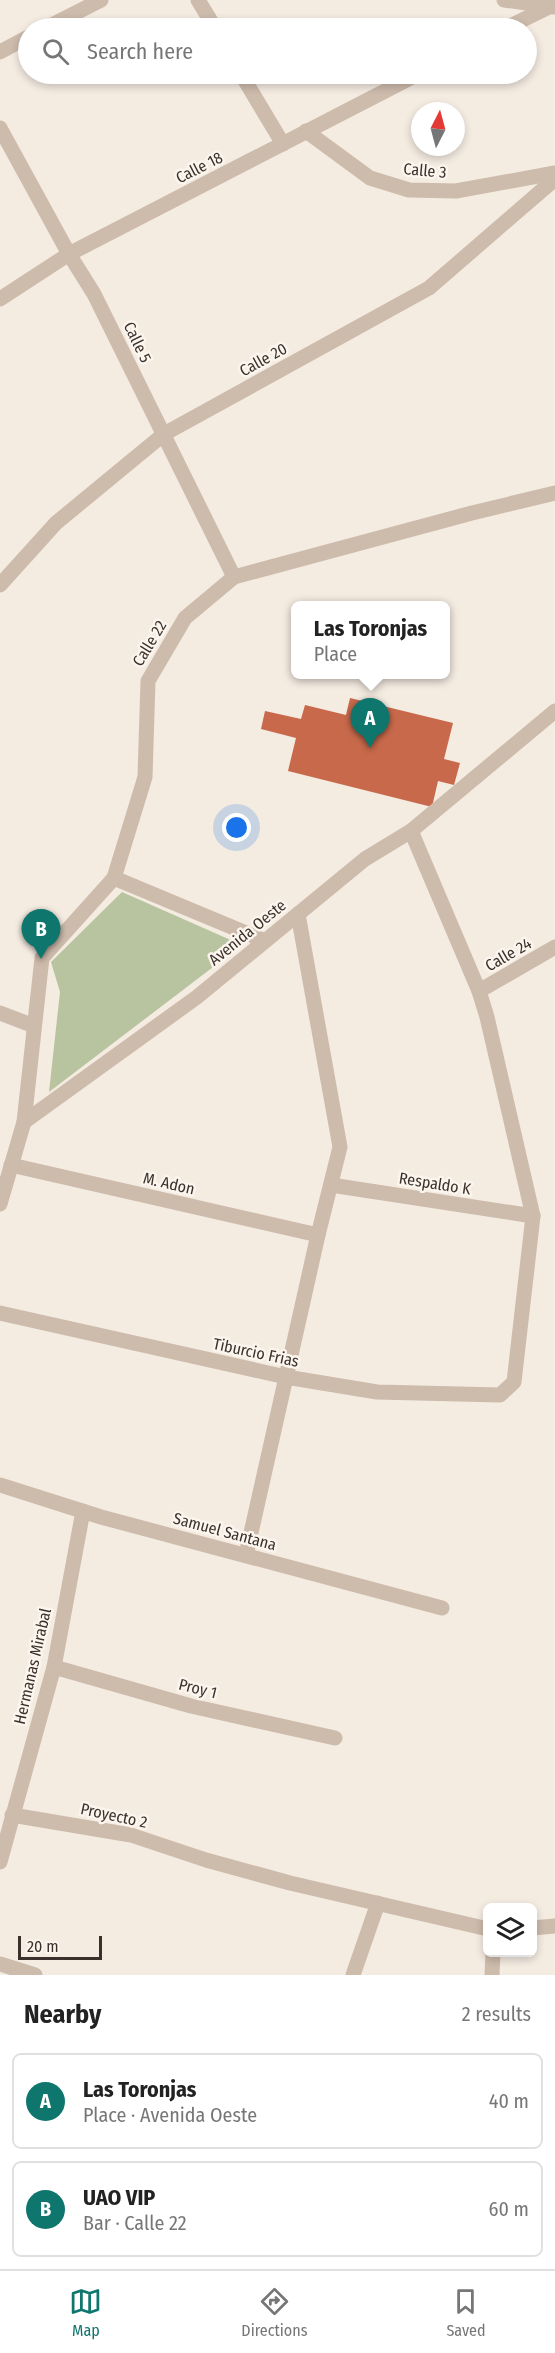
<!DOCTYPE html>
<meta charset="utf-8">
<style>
:root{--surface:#fff;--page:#f6f6f6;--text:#222;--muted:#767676;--line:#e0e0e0;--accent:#0f766e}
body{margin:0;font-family:"Fira Sans Condensed",sans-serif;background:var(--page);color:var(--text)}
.controls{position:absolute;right:18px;bottom:18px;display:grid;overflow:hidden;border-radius:9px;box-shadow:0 3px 9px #0003}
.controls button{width:54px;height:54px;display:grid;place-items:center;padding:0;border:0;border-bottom:2px solid var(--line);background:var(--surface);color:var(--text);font:30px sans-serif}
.compass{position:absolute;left:411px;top:102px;width:54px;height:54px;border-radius:50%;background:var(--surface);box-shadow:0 3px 9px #0003;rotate:6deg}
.scale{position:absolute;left:18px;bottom:15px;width:84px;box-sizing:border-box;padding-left:6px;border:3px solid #3b302b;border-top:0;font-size:16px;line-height:21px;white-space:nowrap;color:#3b302b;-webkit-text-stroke:4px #fbf5ee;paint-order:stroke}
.you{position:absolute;left:237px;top:828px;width:21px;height:21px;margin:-15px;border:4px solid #fff;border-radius:50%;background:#1a73e8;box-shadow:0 0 0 9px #1a73e833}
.badge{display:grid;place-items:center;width:39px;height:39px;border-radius:50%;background:var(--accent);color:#fff;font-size:20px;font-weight:700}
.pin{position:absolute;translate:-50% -50px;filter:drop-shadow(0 2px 3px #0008)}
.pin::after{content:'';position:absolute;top:32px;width:21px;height:18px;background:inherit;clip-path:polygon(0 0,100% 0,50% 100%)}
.popup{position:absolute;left:291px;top:601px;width:159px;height:78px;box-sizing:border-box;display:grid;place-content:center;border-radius:9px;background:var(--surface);filter:drop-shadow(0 2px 4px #0005);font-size:20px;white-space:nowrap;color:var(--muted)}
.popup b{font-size:22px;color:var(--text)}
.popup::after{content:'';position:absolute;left:50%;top:100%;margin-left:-12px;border:12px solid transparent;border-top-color:var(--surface)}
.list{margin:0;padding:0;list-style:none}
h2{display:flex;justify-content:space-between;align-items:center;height:78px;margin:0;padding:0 24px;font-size:26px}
h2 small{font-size:20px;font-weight:400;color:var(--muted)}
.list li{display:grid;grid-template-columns:39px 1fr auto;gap:18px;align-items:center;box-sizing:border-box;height:96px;margin:0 12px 12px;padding:0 12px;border:2px solid var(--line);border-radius:9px}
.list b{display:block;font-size:22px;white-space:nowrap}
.list p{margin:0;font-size:20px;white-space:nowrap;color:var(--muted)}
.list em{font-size:20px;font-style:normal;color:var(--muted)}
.icon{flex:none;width:33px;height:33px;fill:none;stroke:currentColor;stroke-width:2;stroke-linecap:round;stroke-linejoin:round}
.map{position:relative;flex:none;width:555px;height:1975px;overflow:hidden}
.search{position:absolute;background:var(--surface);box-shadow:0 3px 9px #0003;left:18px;right:18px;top:18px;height:66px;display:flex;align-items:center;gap:15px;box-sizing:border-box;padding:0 21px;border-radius:33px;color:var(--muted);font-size:22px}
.sheet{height:294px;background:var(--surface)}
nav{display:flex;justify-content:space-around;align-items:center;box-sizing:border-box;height:84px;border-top:2px solid var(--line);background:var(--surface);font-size:16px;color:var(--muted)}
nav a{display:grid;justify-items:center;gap:3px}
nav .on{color:var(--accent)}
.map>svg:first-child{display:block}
.green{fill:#b8c4a0}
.building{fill:#c8694b}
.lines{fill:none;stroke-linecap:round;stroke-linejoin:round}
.minor{stroke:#cdbbac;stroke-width:15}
.tertiary{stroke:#cdbbac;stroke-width:15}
.labels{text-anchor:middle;stroke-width:5;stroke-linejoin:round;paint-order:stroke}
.street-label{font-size:16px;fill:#3b302b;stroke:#fbf5ee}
</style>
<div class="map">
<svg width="555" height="1975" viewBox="0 0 555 1975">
<rect width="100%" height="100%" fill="#f4ebe1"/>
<!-- green -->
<polygon class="green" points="122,892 242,945 49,1092 60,992 51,962"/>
<!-- building -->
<polygon class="building" points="350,698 453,723 444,759 460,763 454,785 438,781 432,807 288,771 296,738 261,729 265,711 301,719 305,705 346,715"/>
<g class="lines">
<!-- minor -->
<g class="minor">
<polyline points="198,0 215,28"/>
<polyline points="46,28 101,0"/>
<polyline points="506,28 549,7"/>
<polyline points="0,52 28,37"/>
<polyline points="241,74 283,144"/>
<polyline points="0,128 69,254 94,294 234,577"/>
<polyline points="306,131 370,178 409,190 456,191 555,173"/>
<polyline points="0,299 69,254 418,74"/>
<polyline points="0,585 56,523 164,434 429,288 555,179"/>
<polyline points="114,878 265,941"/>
<polyline points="479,991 555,947"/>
<polyline points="0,1013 34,1026"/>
<polyline points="24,1122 197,997 365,859 411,831 555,711"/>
<polyline points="11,1165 318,1235"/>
<polyline points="331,1185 533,1216"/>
<polyline points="0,1204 24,1122 42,958 114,878 145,777 148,681 185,618 234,577 472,513 555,493"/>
<polyline points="0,1313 286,1377 377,1392 500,1395 514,1382 533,1216 487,1017 479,991 411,831"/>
<polyline points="0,1485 101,1517 442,1608"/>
<polyline points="246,1555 318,1235 340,1147 298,914"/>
<polyline points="54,1667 191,1706 335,1738"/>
<polyline points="12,1815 131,1835 206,1860 290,1883 488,1929"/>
<polyline points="0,1862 54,1667 83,1511"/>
<polyline points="532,1928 555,1926"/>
<polyline points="0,1964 35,1975"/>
<polyline points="353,1975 378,1903"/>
<polyline points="492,1975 493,1952"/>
</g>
<!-- tertiary -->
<polyline class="tertiary" points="504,0 555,7"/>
</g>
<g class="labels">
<!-- street labels -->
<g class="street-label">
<text transform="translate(199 167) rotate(-27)" y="6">Calle 18</text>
<text transform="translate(425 170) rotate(5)" y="6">Calle 3</text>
<text transform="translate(138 342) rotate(64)" y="6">Calle 5</text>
<text transform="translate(263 359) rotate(-29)" y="6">Calle 20</text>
<text transform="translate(149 643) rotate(-59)" y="6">Calle 22</text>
<text transform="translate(247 932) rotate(-39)" y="6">Avenida Oeste</text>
<text transform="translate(508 954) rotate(-30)" y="6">Calle 24</text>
<text transform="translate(169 1183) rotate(13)" y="6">M. Adon</text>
<text transform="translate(435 1183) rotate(9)" y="6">Respaldo K</text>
<text transform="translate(256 1352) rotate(12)" y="6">Tiburcio Frias</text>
<text transform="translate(225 1531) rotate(15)" y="6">Samuel Santana</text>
<text transform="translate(32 1666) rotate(-77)" y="6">Hermanas Mirabal</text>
<text transform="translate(198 1688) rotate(14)" y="6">Proy 1</text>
<text transform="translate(114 1815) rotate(12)" y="6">Proyecto 2</text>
</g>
</g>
</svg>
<div class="controls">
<button><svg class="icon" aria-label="layers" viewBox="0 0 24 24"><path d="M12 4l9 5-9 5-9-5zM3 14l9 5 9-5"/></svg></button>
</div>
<svg class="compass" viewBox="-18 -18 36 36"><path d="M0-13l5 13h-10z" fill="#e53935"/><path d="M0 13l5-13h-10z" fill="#767676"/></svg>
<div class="scale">20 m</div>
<div class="you"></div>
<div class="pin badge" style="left:370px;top:748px">A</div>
<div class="popup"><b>Las Toronjas</b>Place</div>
<div class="pin badge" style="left:41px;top:959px">B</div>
<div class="search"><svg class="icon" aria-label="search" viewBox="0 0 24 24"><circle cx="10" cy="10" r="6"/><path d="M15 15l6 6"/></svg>Search here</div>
</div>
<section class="sheet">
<h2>Nearby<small>2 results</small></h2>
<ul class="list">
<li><span class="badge">A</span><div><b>Las Toronjas</b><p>Place · Avenida Oeste</p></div><em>40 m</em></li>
<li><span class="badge">B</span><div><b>UAO VIP</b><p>Bar · Calle 22</p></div><em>60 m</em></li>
</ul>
</section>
<nav>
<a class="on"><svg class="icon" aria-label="map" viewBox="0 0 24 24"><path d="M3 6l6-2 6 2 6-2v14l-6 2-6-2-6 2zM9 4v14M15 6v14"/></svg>Map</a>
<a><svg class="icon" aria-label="directions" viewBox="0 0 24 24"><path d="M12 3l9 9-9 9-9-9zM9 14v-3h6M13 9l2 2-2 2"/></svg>Directions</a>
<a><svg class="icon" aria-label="saved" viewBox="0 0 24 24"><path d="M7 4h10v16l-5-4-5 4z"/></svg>Saved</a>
</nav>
